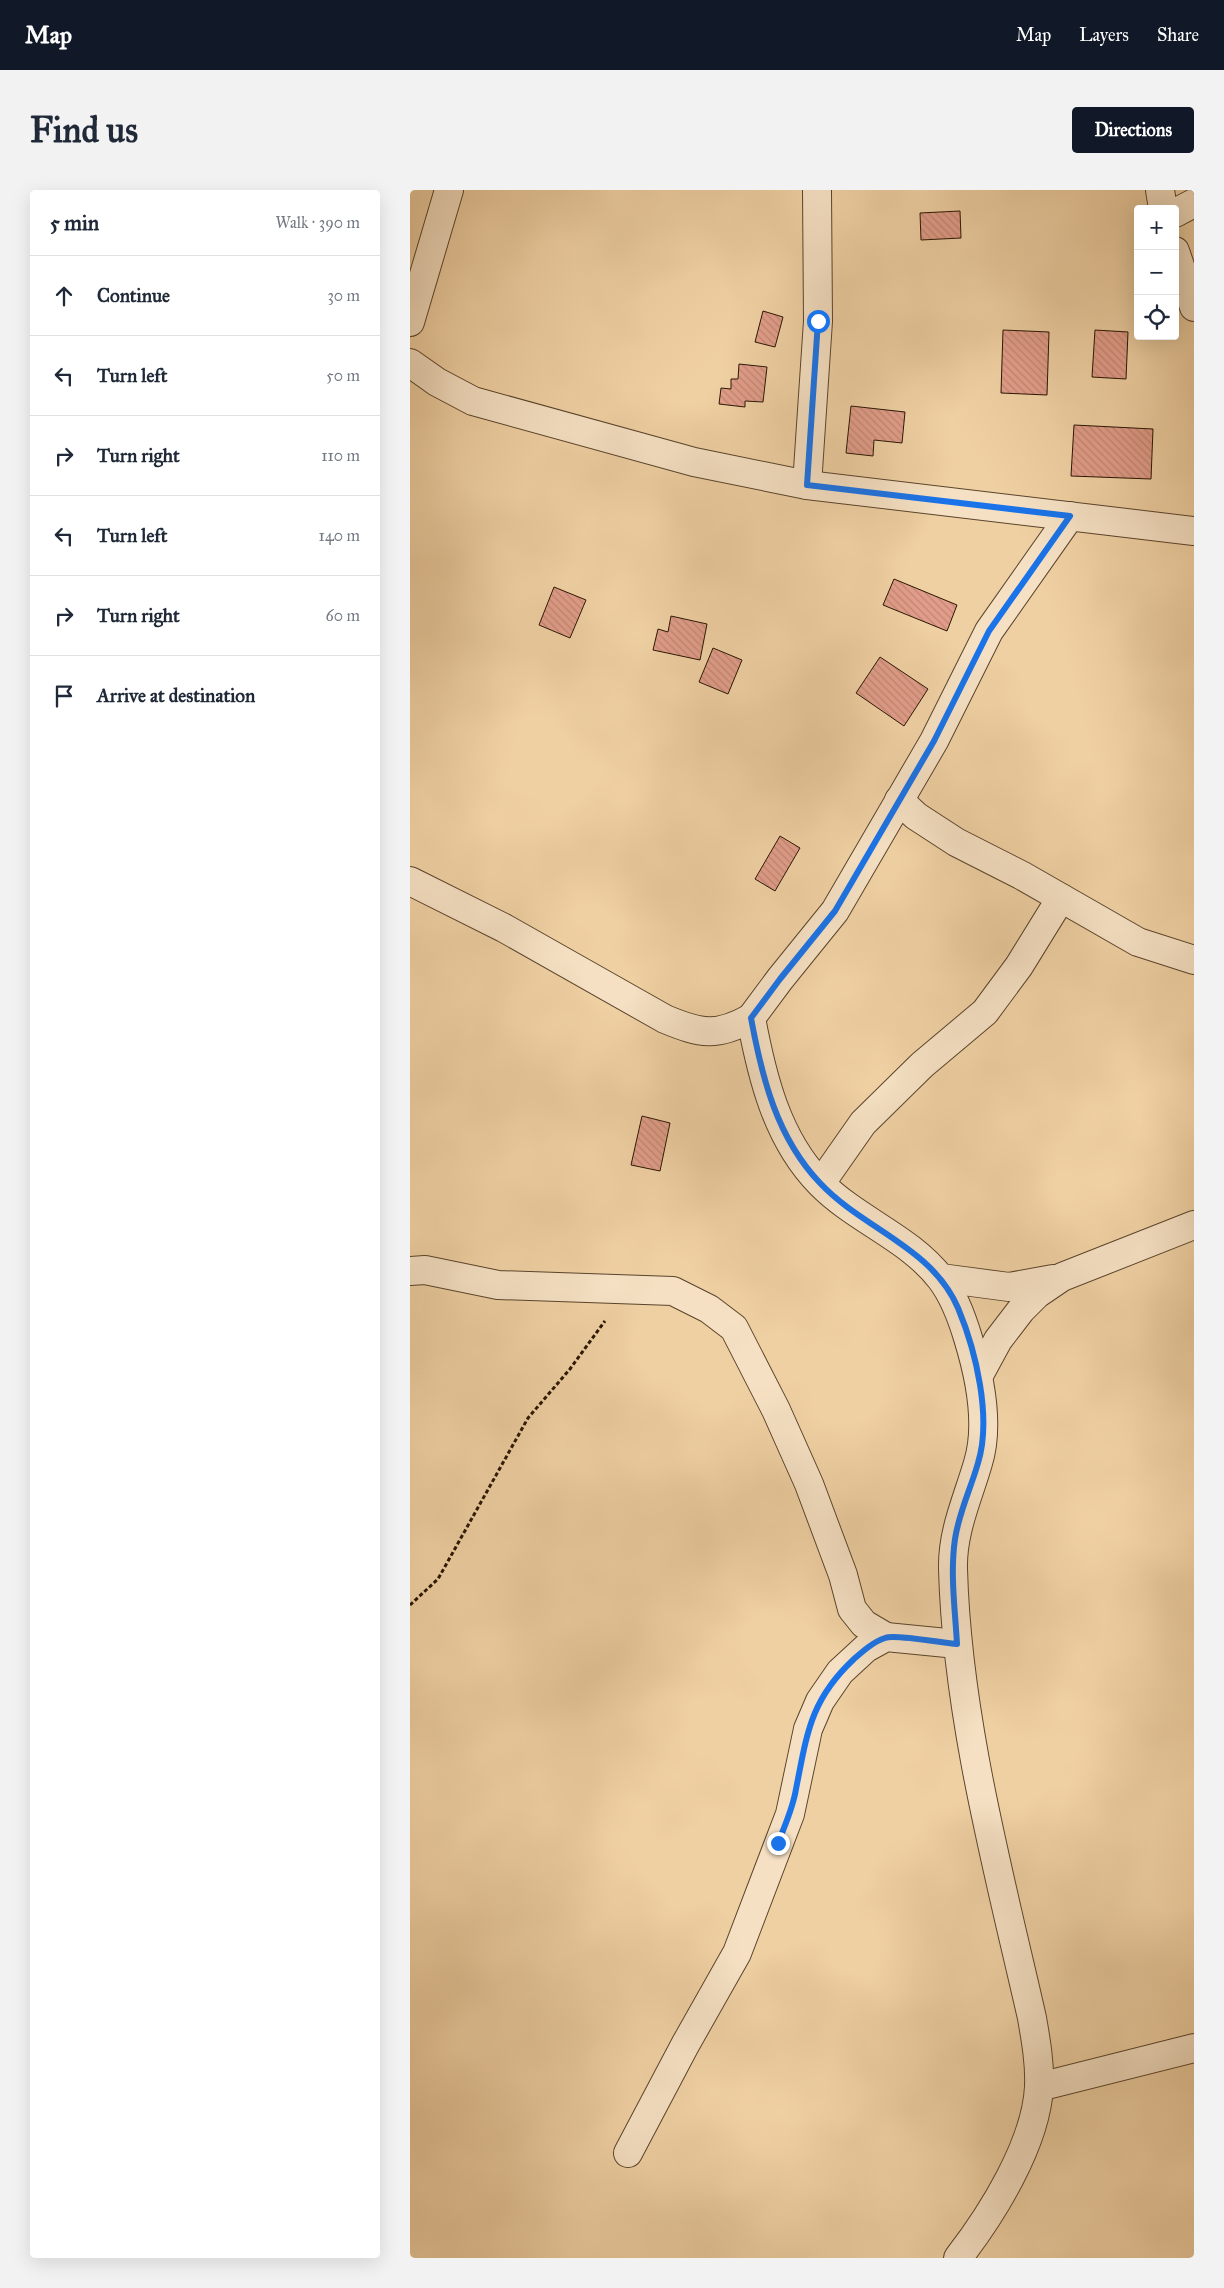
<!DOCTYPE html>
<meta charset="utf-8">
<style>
:root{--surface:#fff;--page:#f2f2f3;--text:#1f2937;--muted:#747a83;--line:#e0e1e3;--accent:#111827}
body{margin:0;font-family:"IM FELL Great Primer",serif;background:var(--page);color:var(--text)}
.controls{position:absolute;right:15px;top:15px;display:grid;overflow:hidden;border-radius:5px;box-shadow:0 5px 20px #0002}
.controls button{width:45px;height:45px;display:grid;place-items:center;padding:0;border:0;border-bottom:1px solid var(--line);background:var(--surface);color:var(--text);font:25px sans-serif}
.stop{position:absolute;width:15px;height:15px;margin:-11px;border:4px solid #1a73e8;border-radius:50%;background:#fff}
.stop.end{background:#1a73e8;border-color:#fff;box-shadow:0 1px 5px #0008}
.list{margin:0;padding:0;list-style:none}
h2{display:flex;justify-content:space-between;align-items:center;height:65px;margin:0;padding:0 20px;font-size:21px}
h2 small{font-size:16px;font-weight:400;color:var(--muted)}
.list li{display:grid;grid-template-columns:32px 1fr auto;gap:15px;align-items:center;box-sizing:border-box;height:80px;padding:0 20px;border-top:1px solid var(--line)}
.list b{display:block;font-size:19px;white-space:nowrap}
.list em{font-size:16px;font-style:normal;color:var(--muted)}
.icon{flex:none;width:28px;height:28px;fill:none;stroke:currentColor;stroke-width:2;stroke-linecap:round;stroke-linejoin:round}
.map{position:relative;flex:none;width:784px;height:2068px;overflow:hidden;border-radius:5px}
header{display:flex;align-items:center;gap:30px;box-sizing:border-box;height:70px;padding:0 25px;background:var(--accent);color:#fff}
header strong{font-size:24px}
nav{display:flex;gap:28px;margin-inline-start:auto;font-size:18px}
.intro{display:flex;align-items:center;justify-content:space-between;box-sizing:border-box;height:120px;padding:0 30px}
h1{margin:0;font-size:35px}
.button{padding:12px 22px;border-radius:5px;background:var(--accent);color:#fff;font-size:18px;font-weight:700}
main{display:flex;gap:30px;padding:0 30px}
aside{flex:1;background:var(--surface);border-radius:5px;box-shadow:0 5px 20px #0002}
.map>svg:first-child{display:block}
.building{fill:url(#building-back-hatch);stroke:#291603}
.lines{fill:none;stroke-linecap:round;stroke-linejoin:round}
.street-casing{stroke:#5a442b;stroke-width:30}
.path{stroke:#291603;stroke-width:3;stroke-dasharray:4 2.5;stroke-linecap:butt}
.street{stroke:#f5e0c3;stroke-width:28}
.route{stroke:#1a73e8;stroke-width:6}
</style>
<header>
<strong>Map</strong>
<nav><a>Map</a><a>Layers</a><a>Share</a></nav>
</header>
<div class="intro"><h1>Find us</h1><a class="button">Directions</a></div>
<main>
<aside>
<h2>5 min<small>Walk · 390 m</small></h2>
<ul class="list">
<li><svg class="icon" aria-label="ahead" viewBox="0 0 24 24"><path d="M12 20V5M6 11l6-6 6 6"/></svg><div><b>Continue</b></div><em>30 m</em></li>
<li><svg class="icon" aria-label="left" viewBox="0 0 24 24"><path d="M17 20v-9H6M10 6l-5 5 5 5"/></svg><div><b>Turn left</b></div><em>50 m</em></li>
<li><svg class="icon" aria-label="right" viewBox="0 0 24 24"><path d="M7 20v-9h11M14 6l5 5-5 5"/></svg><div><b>Turn right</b></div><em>110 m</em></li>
<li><svg class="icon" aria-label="left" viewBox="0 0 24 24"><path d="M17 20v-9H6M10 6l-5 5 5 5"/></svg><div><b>Turn left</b></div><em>140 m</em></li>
<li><svg class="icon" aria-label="right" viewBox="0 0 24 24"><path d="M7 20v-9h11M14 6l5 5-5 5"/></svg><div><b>Turn right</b></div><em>60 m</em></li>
<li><svg class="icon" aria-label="arrive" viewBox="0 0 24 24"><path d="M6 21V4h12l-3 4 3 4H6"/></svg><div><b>Arrive at destination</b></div></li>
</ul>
</aside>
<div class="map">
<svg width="784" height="2068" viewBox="0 0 784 2068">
<defs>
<pattern id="building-back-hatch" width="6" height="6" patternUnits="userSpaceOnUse" patternTransform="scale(1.25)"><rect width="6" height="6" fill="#e19d89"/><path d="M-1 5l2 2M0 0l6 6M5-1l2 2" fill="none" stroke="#c18675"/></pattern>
</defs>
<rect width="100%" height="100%" fill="#efd0a3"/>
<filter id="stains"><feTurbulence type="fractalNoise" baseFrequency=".004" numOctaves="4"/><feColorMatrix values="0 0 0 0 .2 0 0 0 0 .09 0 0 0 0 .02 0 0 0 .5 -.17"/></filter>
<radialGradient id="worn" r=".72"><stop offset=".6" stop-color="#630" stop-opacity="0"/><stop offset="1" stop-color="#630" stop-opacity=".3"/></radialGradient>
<!-- building -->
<g class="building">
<polygon points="550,21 551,48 511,50 510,23"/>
<polygon points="353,121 373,127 365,157 345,152"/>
<polygon points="593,140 639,142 637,205 591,203"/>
<polygon points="685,140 718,142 716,189 682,187"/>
<polygon points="329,174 357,177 353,212 335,211 335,217 309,214 311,198 321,199 321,189 328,189"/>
<polygon points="441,216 495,222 492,253 464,250 463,266 436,263"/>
<polygon points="664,235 743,239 741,289 661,286"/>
<polygon points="484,389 547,415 537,441 473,415"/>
<polygon points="144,397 176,410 160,448 129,435"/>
<polygon points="261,426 297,434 290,470 243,460 248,439 258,442"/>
<polygon points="303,458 332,470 318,504 289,492"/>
<polygon points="470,467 518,499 494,536 446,503"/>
<polygon points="370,646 390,658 365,701 345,689"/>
<polygon points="232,926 260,933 250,981 221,975"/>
</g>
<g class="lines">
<!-- street casing -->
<g class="street-casing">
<g id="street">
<polyline points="750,0 753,19"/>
<polyline points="765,23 784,13"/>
<polyline points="765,61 784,117"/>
<polyline points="0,132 39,0"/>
<polyline points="0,173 27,192 63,211 284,272 397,295 784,341"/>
<polyline points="397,295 408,131 407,0"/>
<polyline points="489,610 506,626 546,652 611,685 728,752 784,770"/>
<path d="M0,691L94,738L255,829C291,844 307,847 341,828"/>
<polyline points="411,993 453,933 512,875 575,822 609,776 651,708"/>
<polyline points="0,1081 15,1080 88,1095 263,1101 299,1119 324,1138 366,1220 399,1294 433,1385 442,1419 454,1434 476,1447"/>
<polyline points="531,1088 599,1097 643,1089"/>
<polyline points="569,1185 588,1150 611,1120 627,1104 652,1087 784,1035"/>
<polyline points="629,1897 784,1858"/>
<polyline points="218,1963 275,1855 327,1763 380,1624 398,1539 410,1511 430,1482 456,1458 476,1447 547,1454"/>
<path d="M548,2068C582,2024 626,1954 629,1897C630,1874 626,1851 622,1828C589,1683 547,1528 543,1379C542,1341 558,1308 568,1273C580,1234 570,1187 558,1148C552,1128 544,1106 531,1089C500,1048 446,1030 410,993C367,949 352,887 341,828L370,789L425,721L524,551L579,441L660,326"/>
</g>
</g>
<!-- path -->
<polyline class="path" points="0,1415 28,1389 118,1228 160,1179 195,1131"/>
<!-- street -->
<use href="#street" class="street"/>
</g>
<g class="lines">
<!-- route -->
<path class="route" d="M368,1653C375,1635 383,1618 386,1599C397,1544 400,1510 444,1469C453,1461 463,1452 475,1448C484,1444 533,1453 547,1454C545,1419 540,1383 545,1349C549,1322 561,1298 568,1273C582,1228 566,1161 548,1118C522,1057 453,1039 410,993C367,948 352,888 341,828L370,789L425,721L524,551L579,441L660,326L397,295L408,131"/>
</g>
<rect width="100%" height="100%" filter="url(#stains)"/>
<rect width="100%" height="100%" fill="url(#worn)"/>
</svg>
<div class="controls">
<button>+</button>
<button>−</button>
<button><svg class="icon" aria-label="locate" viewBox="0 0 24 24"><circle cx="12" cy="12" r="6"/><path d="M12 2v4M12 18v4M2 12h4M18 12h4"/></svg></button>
</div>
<div class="stop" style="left:408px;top:131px"></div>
<div class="stop end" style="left:368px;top:1653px"></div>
</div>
</main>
